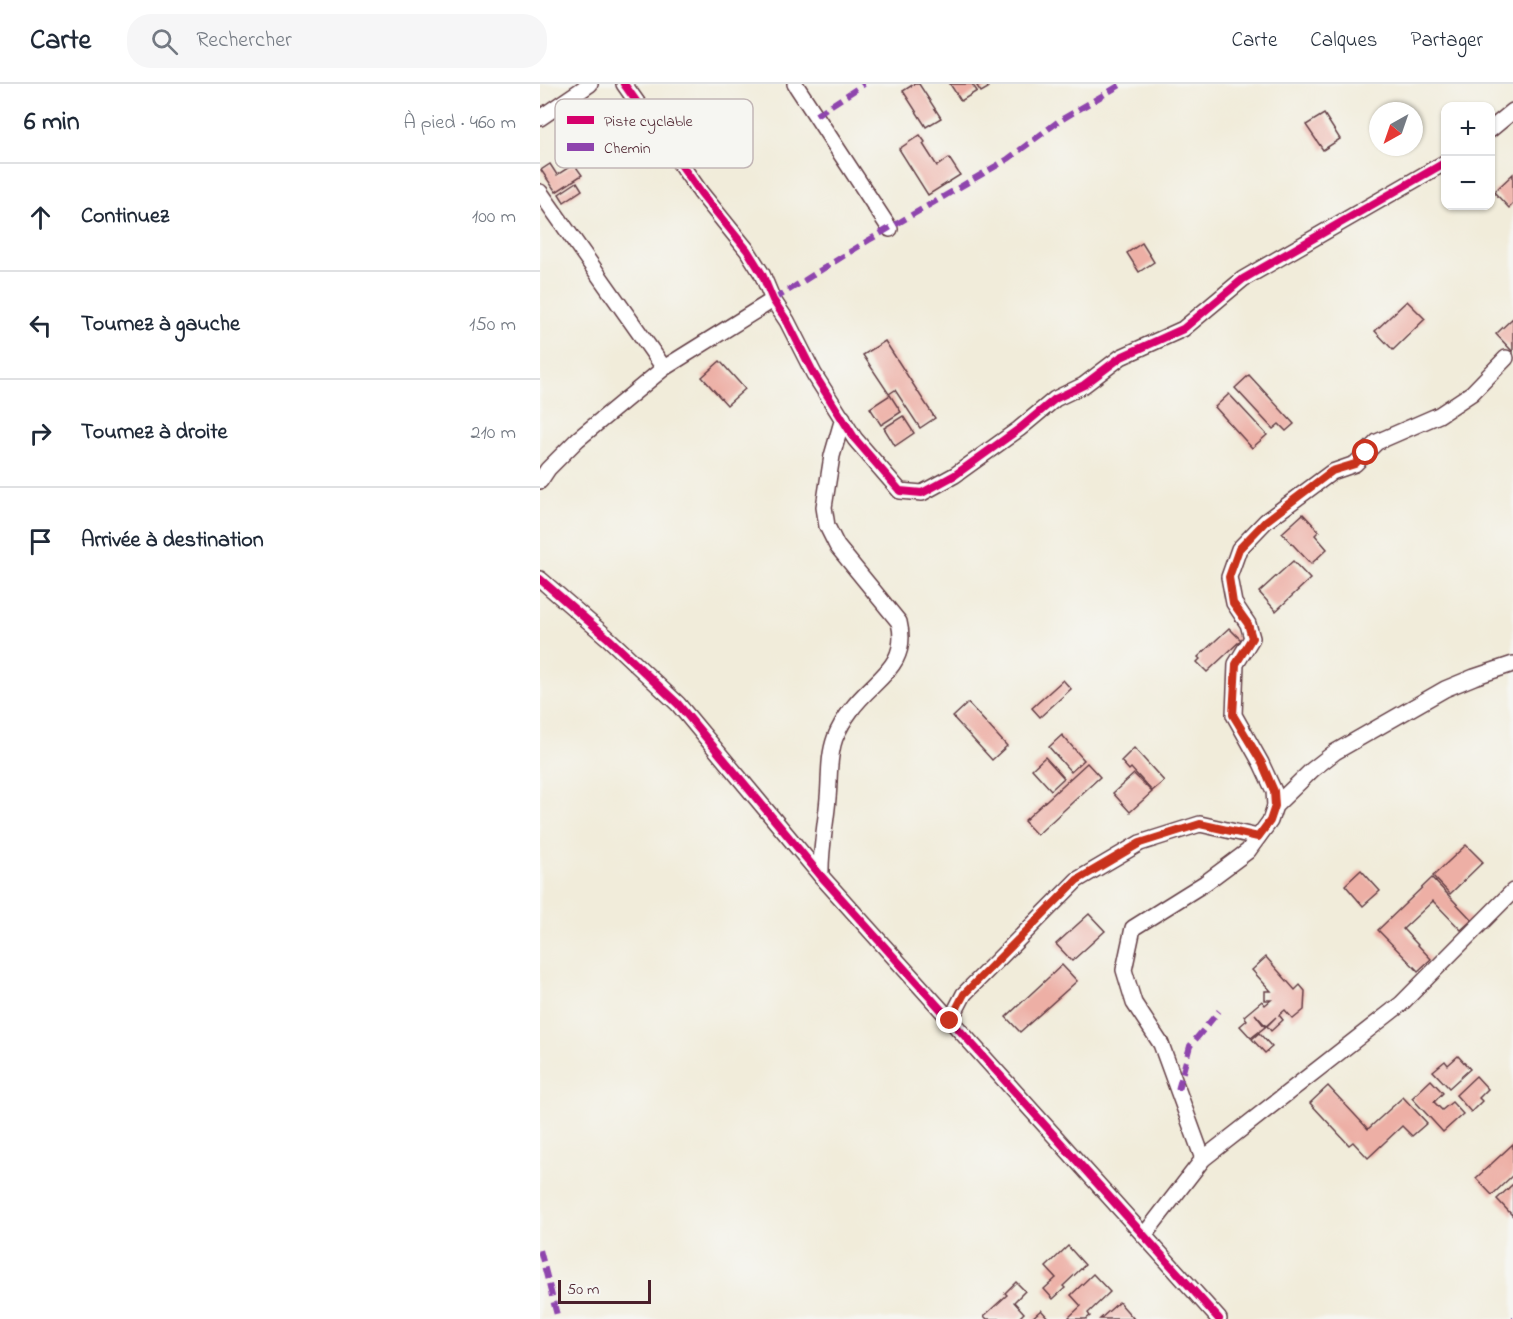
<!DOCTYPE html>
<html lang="fr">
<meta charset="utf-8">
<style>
:root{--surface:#fff;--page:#f6f6f7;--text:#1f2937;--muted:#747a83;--line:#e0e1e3}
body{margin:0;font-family:"Indie Flower",sans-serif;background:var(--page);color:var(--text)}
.controls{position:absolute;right:18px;top:18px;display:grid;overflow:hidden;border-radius:12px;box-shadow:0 2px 4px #0004}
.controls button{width:54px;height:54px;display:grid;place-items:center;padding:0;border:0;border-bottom:2px solid var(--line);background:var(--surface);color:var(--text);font:30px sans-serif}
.compass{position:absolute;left:829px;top:18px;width:54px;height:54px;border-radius:50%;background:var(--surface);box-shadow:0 2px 4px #0004;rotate:220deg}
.scale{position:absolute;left:18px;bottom:15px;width:93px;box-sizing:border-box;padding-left:6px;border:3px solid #4a1f2b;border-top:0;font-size:16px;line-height:21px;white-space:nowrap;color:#4a1f2b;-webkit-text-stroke:4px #f6f6f2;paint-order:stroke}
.stop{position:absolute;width:18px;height:18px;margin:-14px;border:4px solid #c8321e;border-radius:50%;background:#fff}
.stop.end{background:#c8321e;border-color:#fff;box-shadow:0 2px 6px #0008}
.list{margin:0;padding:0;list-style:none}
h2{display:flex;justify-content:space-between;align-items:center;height:78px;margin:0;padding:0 24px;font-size:26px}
h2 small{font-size:20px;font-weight:400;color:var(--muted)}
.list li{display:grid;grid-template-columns:39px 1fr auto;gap:18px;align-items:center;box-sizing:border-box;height:108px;padding:0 24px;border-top:2px solid var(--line)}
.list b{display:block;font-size:22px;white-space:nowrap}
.list em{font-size:20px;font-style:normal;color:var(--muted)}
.icon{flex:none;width:33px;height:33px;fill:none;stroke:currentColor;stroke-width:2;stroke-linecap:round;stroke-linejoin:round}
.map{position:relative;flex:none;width:973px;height:1235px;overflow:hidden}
header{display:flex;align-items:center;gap:36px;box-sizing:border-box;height:84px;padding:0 30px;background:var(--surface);border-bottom:2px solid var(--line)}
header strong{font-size:28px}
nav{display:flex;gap:33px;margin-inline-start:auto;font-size:21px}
.search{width:420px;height:54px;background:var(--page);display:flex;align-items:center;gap:15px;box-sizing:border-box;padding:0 21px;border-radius:24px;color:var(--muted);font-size:22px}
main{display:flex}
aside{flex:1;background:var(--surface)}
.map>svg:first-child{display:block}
.building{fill:#edafa5}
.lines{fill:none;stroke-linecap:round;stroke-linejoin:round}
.minor-casing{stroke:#633e45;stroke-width:18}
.minor{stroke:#fff;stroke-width:15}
.quiet{stroke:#8e44ad;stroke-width:6;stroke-dasharray:12 6;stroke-linecap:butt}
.cycleway-casing{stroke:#f6f6f2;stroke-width:11}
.cycleway{stroke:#d6006c;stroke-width:8}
.route{stroke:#c8321e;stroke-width:8}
.key{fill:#f6f6f2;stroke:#c2b6b6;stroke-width:1.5}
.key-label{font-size:16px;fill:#4a1f2b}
</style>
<header>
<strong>Carte</strong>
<div class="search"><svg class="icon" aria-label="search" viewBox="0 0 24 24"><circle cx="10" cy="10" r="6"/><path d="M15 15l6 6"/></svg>Rechercher</div>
<nav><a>Carte</a><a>Calques</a><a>Partager</a></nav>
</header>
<main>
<aside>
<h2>6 min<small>À pied · 460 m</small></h2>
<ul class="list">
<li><svg class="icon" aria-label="ahead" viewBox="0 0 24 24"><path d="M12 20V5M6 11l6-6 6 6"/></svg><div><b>Continuez</b></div><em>100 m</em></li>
<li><svg class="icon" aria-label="left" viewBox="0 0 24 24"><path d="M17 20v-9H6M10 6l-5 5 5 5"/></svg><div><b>Tournez à gauche</b></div><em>150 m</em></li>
<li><svg class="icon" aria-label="right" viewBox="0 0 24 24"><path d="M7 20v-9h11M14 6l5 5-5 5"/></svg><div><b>Tournez à droite</b></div><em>210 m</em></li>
<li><svg class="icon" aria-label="arrive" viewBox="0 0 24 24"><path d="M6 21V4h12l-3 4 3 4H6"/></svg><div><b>Arrivée à destination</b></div></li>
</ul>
</aside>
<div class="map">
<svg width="973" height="1235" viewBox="0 0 973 1235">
<rect width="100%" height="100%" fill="#f6f6f2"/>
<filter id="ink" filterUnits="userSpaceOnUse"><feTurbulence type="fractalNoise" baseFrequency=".0167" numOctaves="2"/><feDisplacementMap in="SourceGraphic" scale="12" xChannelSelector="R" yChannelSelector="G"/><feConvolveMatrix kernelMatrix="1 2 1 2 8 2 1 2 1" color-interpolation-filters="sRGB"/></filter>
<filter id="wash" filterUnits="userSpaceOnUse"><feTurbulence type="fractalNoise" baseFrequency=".008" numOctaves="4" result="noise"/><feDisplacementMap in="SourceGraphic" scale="24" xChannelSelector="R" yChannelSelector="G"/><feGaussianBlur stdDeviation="1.35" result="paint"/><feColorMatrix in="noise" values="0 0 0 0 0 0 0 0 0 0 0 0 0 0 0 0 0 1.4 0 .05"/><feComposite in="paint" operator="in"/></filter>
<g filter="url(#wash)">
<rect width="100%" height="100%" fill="#f1ecda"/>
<g id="blocks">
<!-- building -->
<g class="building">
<polygon points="374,0 379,0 401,34 386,43 363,7"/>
<polygon points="410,0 432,0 437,7 421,17"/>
<polygon points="440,0 446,0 448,4 441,8 437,2"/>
<polygon points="784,30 800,55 783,66 766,41"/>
<polygon points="380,51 385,58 383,60 397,82 409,74 420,91 388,111 359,65"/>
<polygon points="10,80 17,91 34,80 42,91 16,108 1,86"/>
<polygon points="973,90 973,120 969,124 954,108"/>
<polygon points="37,98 42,106 24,118 19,110"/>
<polygon points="602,159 614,178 599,188 587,169"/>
<polygon points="867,217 885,235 853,266 835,247"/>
<polygon points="973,234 973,268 956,250"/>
<polygon points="345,257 395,334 380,344 355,306 349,310 323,271"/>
<polygon points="180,277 205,305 187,321 162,293"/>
<polygon points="709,291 754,340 746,347 739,340 733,345 695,304"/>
<polygon points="689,310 727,351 712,364 675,323"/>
<polygon points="350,311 361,328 341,341 330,324"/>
<polygon points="363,332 374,349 355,362 344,344"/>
<polygon points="763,430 779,447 775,451 787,465 771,480 742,449"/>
<polygon points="753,477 770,495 736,527 719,508"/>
<polygon points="689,544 701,556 667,588 657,578 660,575 658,573"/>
<polygon points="523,596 531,605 500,633 492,624"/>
<polygon points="428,619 467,662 452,676 413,633"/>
<polygon points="522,651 544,676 531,688 509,663"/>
<polygon points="594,664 624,697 612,707 591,684 589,686 581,677"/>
<polygon points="505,673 524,694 511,706 492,685"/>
<polygon points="547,679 560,693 497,751 484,737"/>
<polygon points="594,690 612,708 590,728 573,709"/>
<polygon points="926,761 943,778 910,810 893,792"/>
<polygon points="821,786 840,807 823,822 805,801"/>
<polygon points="892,794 932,836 921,846 893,817 863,845 891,875 878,887 838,846"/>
<polygon points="549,830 565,847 532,877 516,860"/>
<polygon points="726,873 755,906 760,901 765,907 764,926 753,935 745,926 739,931 743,936 731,947 727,942 736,933 726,942 715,930 725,943 711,954 700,942 707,936 704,932 722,917 725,921 731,916 725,916 725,907 731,907 712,886"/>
<polygon points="522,881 537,897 480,948 466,933"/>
<polygon points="719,949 732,963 725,969 712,955"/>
<polygon points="918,972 930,985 909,1004 893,987 905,977 908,981"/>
<polygon points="936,992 948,1005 939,1014 942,1017 931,1028 916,1011"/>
<polygon points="891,996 903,1009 894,1018 902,1026 912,1018 923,1030 903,1048 872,1014"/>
<polygon points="788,1002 828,1045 863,1013 887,1039 872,1052 862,1042 828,1074 813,1058 809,1061 770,1019"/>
<polygon points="973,1060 973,1091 952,1111 936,1094"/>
<polygon points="973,1100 973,1132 957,1115"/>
<polygon points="528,1162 545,1181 523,1202 525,1204 513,1215 504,1205 516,1194 506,1183"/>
<polygon points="553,1190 570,1208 548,1229 550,1232 546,1235 531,1235 529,1233 541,1222 531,1211"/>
<polygon points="476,1198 485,1207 474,1218 484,1229 478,1235 447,1235 444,1232 467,1211 465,1209"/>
<polygon points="579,1218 594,1235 560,1235"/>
<polygon points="501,1226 509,1235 491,1235"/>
</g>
</g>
</g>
<g filter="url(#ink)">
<use href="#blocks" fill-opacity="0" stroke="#633e45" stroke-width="1.5"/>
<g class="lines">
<!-- minor casing -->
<g class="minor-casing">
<g id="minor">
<polyline points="84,0 161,109 207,166 222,190 233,216 247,237 274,290 315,355 360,407 382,409 415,391 479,345 515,315 544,301 581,273 643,245 703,195 906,78"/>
<polyline points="255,0 350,145"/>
<polyline points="0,34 50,0"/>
<polyline points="950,46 973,27"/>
<polyline points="0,108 124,284"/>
<polyline points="0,397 8,385 38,355 124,284 233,216"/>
<polyline points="0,495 69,555 138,620 281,792 679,1235"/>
<polyline points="735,722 734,707 721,679 694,631 696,580 712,554 708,540 694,519 689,493 699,465 726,437 792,388 815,380 837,358 899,331 932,309 966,274"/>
<path d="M281,792C280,766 286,740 288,714C290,694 288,673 295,654C299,644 305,634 311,626C333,595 370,583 359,538L297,462L287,442L284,423L292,372L303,334"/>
<polyline points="410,937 424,910 537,796 600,759 660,740 718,753"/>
<polyline points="663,1075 621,960 594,919 584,886 593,844 665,799 708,767 730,737 735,722 772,686 795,668 905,605 934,593 973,580"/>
<polyline points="605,1150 663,1075 861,920 973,807"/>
</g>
</g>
<!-- minor -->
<use href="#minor" class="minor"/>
<!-- quiet -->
<g class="quiet">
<polyline points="276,31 324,0"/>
<polyline points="233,216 329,156 468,75 519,37 582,0"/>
<polyline points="638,1006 650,962 679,927"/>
<polyline points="0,1166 18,1235"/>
<polyline points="972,1235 973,1235"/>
</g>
<!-- cycleway casing -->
<g class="cycleway-casing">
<g id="cycleway">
<polyline points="84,0 161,109 207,166 222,190 233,216 247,237 274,290 315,355 360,407 382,409 415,391 479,345 515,315 544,301 581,273 643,245 703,195 906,78"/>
<polyline points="0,495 69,555 138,620 281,792 679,1235"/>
</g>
</g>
<!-- cycleway -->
<use href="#cycleway" class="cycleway"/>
</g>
</g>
<g class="lines" filter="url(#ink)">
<!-- route -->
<polyline class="route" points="410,937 424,910 537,796 600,759 660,740 718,753 730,737 735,722 734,707 722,679 693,631 696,580 712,554 708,540 693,519 689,493 699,465 726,437 792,387 815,380 826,369"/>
</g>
<!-- legend -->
<rect x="15" y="15" width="198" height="69" rx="9" class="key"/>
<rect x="27" y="32" width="27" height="8" fill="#d6006c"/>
<rect x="27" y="59" width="27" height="8" fill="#8e44ad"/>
<g class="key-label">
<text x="64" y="42">Piste cyclable</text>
<text x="64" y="69">Chemin</text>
</g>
</svg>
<div class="controls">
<button>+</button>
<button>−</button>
</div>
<svg class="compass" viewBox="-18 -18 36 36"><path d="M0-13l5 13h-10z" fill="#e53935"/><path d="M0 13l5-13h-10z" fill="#747a83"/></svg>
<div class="scale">50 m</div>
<div class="stop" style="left:826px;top:369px"></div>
<div class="stop end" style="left:410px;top:937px"></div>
</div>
</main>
